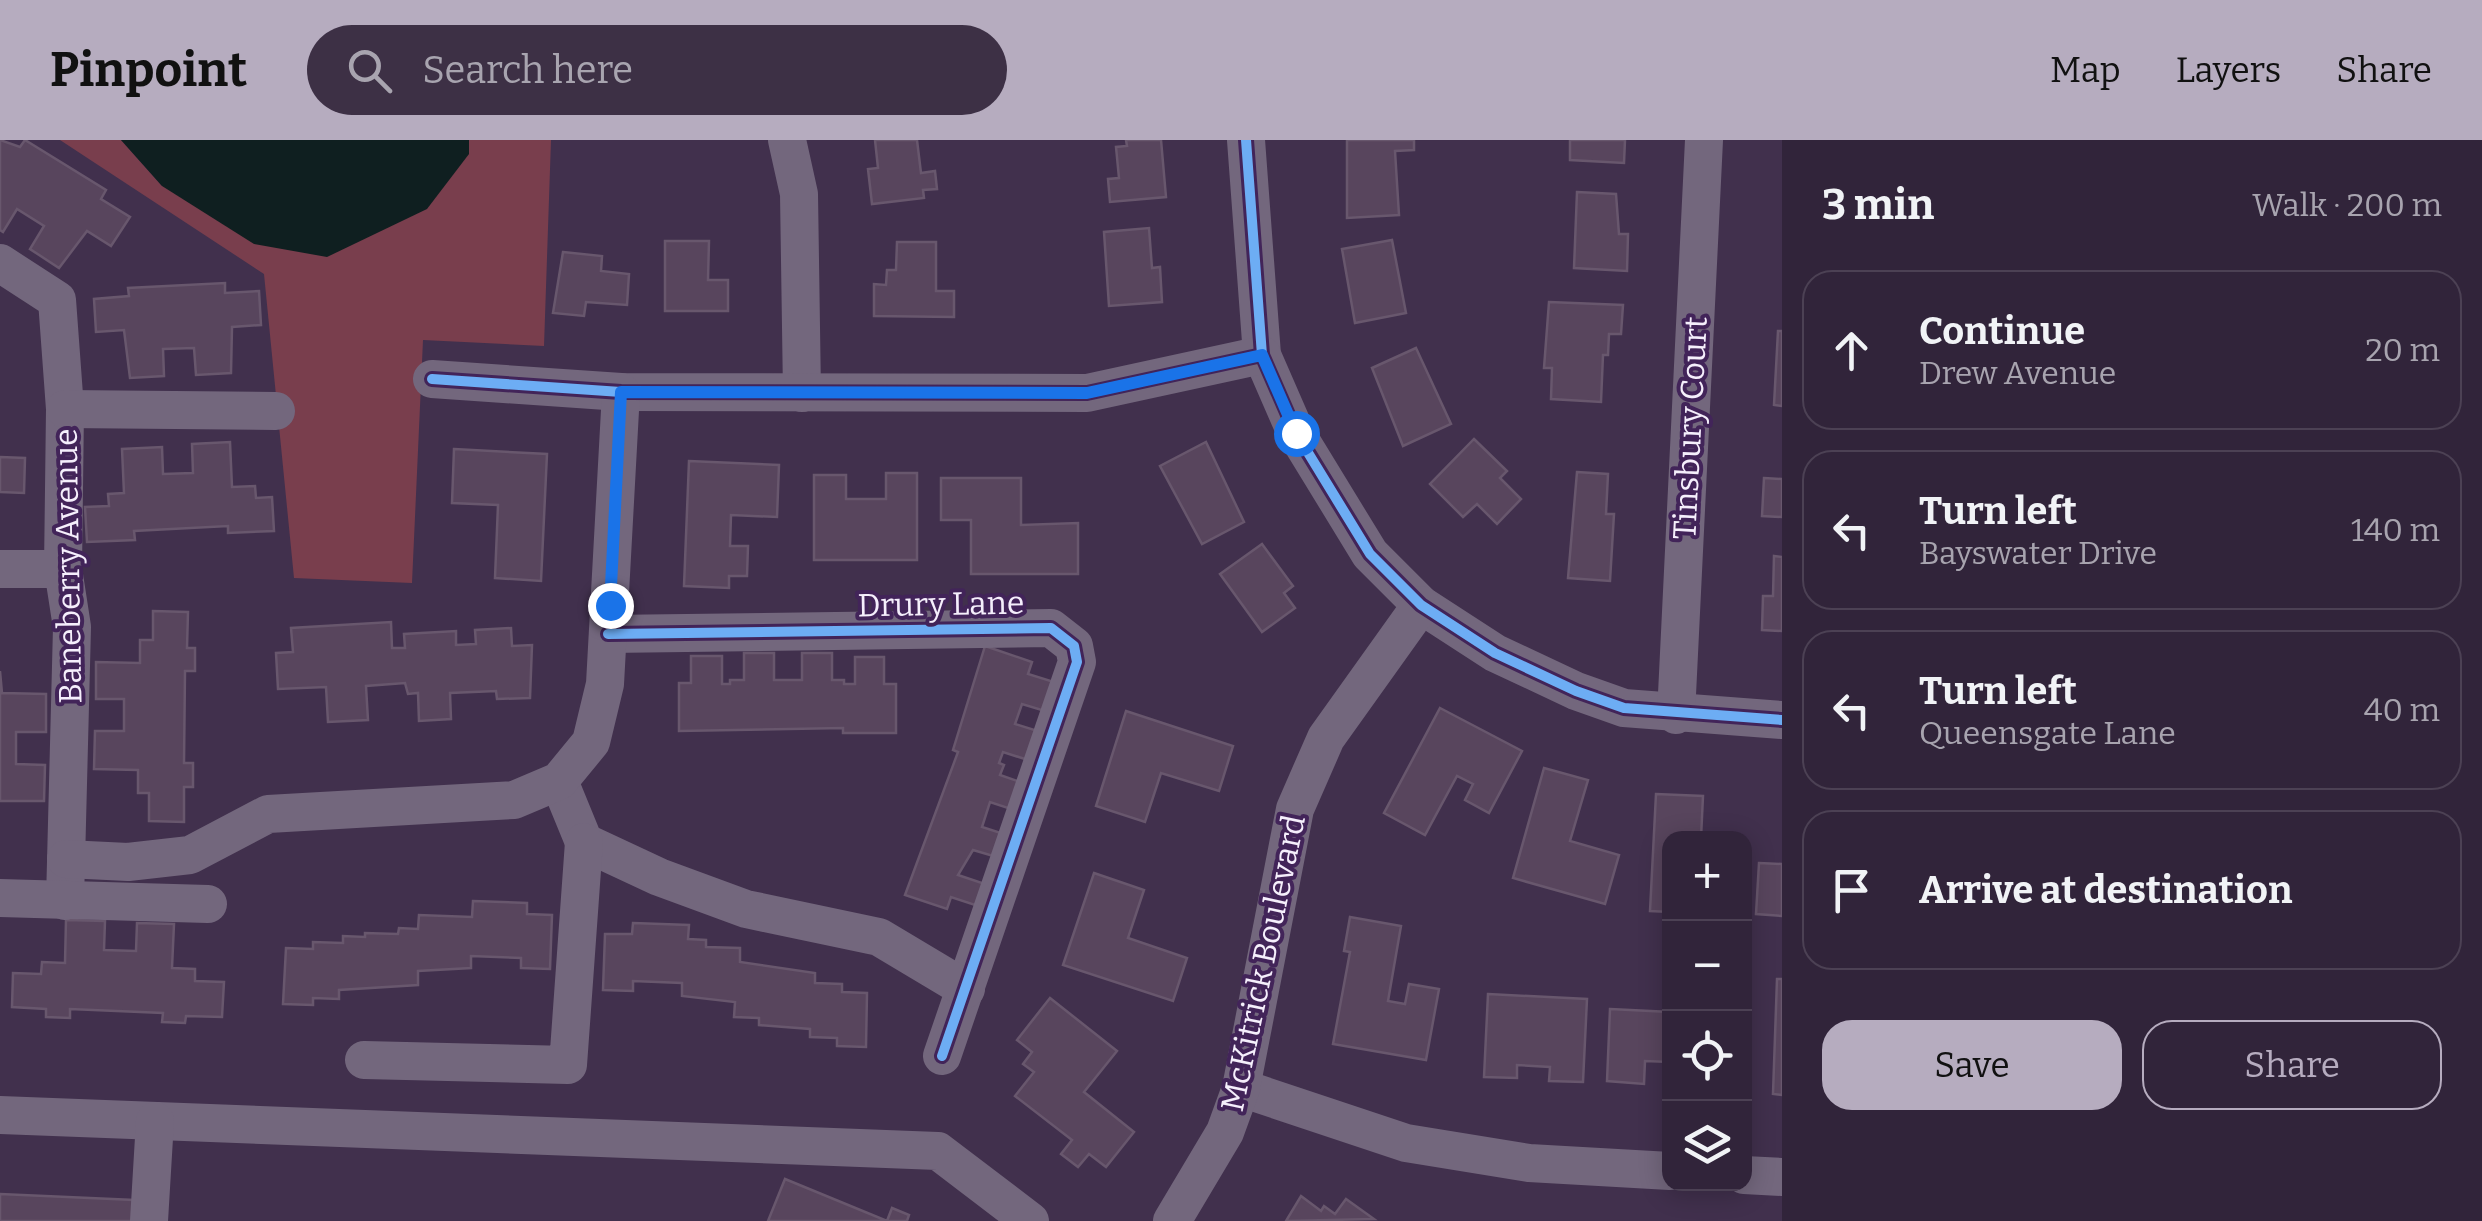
<!DOCTYPE html>
<meta charset="utf-8">
<style>
:root{--surface:#31243a;--page:#3d3045;--text:#f1f3f6;--muted:#a8a4af;--line:#4c4154;--accent:#b6acbf}
body{margin:0;font-family:Bitter,serif;background:var(--page);color:var(--text)}
.controls{position:absolute;right:30px;bottom:30px;display:grid;overflow:hidden;border-radius:20px;box-shadow:0 5px 25px #0003}
.controls button{width:90px;height:90px;display:grid;place-items:center;padding:0;border:0;border-bottom:2px solid var(--line);background:var(--surface);color:var(--text);font:50px sans-serif}
.stop{position:absolute;width:30px;height:30px;margin:-22px;border:8px solid #1a73e8;border-radius:50%;background:#fff}
.stop.end{background:#1a73e8;border-color:#fff;box-shadow:0 2px 10px #0008}
.list{margin:0;padding:0;list-style:none}
h2{display:flex;justify-content:space-between;align-items:center;height:130px;margin:0;padding:0 40px;font-size:42px}
h2 small{font-size:32px;font-weight:400;color:var(--muted)}
.list li{display:grid;grid-template-columns:65px 1fr auto;gap:30px;align-items:center;box-sizing:border-box;height:160px;margin:0 20px 20px;padding:0 20px;border:2px solid var(--line);border-radius:30px}
.list b{display:block;font-size:38px;white-space:nowrap}
.list p{margin:0;font-size:32px;white-space:nowrap;color:var(--muted)}
.list em{font-size:32px;font-style:normal;color:var(--muted)}
.actions{display:flex;gap:20px;padding:30px 40px}
.actions a{flex:1;padding:22px 0;border:2px solid var(--accent);border-radius:30px;text-align:center;font-size:35px;color:var(--accent)}
.actions .main{background:var(--accent);color:#111}
.icon{flex:none;width:55px;height:55px;fill:none;stroke:currentColor;stroke-width:2;stroke-linecap:round;stroke-linejoin:round}
.map{position:relative;flex:none;width:1782px;height:1081px;overflow:hidden}
header{display:flex;align-items:center;gap:60px;box-sizing:border-box;height:140px;padding:0 50px;background:var(--accent);color:#111}
header strong{font-size:48px}
nav{display:flex;gap:55px;margin-inline-start:auto;font-size:35px}
.search{width:700px;height:90px;background:var(--page);display:flex;align-items:center;gap:25px;box-sizing:border-box;padding:0 35px;border-radius:55px;color:var(--muted);font-size:38px}
main{display:flex}
aside{flex:1;background:var(--surface)}
.map>svg:first-child{display:block}
.green{fill:#793e4d}
.water{fill:#0f1f20}
.building{fill:#58455d;stroke:#68576d;stroke-width:2.5}
.lines{fill:none;stroke-linecap:round;stroke-linejoin:round}
.minor{stroke:#73677d;stroke-width:38}
.cycleway-casing{stroke:#422459;stroke-width:16}
.cycleway{stroke:#6dadf4;stroke-width:10}
.route{stroke:#1a73e8;stroke-width:12}
.labels{text-anchor:middle;stroke-width:8;stroke-linejoin:round;paint-order:stroke}
.street-label{font-size:32px;fill:#f5effc;stroke:#422459}
</style>
<header>
<strong>Pinpoint</strong>
<div class="search"><svg class="icon" aria-label="search" viewBox="0 0 24 24"><circle cx="10" cy="10" r="6"/><path d="M15 15l6 6"/></svg>Search here</div>
<nav><a>Map</a><a>Layers</a><a>Share</a></nav>
</header>
<main>
<div class="map">
<svg width="1782" height="1081" viewBox="0 0 1782 1081">
<rect width="100%" height="100%" fill="#41304d"/>
<!-- green -->
<polygon class="green" points="60,0 121,0 162,46 469,14 469,0 551,0 544,206 423,200 412,443 294,438 264,134"/>
<!-- water -->
<polygon class="water" points="121,0 469,0 469,14 427,69 327,117 254,104 162,46"/>
<!-- building -->
<g class="building">
<polygon points="0,0 20,7 25,0 106,50 101,59 130,77 111,106 87,91 59,128 30,109 44,86 17,69 3,92 0,90"/>
<polygon points="875,0 917,0 921,33 935,31 937,49 923,50 924,58 872,64 868,29 878,28"/>
<polygon points="1126,0 1161,0 1166,57 1110,62 1108,39 1119,38 1116,7 1127,6"/>
<polygon points="1347,0 1414,0 1414,10 1395,11 1399,75 1347,78"/>
<polygon points="1570,0 1625,0 1624,23 1570,20"/>
<polygon points="1577,52 1616,54 1619,94 1628,94 1627,131 1574,128"/>
<polygon points="1149,88 1152,128 1160,127 1162,162 1109,166 1104,92"/>
<polygon points="1392,100 1406,173 1355,183 1342,109"/>
<polygon points="665,101 709,101 708,140 728,140 728,171 665,171"/>
<polygon points="897,102 936,102 936,151 954,151 954,177 874,176 874,144 886,145 887,130 896,130"/>
<polygon points="563,112 602,116 601,131 629,134 627,165 586,162 584,176 553,173"/>
<polygon points="225,143 225,153 259,151 261,185 232,187 231,233 196,235 194,208 163,209 164,236 130,238 124,190 96,192 94,159 129,156 128,148"/>
<polygon points="1549,162 1623,165 1621,194 1609,194 1608,215 1603,215 1601,262 1551,259 1552,228 1544,228"/>
<polygon points="1778,191 1782,191 1782,266 1774,265"/>
<polygon points="1416,208 1451,284 1403,306 1372,228"/>
<polygon points="1474,299 1507,331 1500,338 1521,359 1497,384 1477,364 1463,377 1430,344"/>
<polygon points="230,302 232,347 255,346 256,358 272,357 274,391 228,393 228,386 134,391 135,400 87,402 85,367 109,366 108,354 124,353 122,309 162,307 163,334 193,333 192,304"/>
<polygon points="1206,302 1244,382 1202,404 1160,326"/>
<polygon points="454,309 547,314 541,441 495,438 498,365 452,363"/>
<polygon points="0,317 25,318 24,353 0,352"/>
<polygon points="689,321 779,325 777,377 731,375 730,406 748,406 747,436 729,436 729,448 684,446"/>
<polygon points="1577,332 1608,334 1606,374 1614,374 1610,441 1568,438"/>
<polygon points="886,333 917,333 917,420 814,420 814,335 846,335 846,359 886,359"/>
<polygon points="941,338 1021,338 1021,385 1078,383 1078,434 971,434 971,380 941,380"/>
<polygon points="1764,338 1782,339 1782,377 1762,376"/>
<polygon points="1262,404 1293,446 1284,453 1295,468 1262,492 1220,434"/>
<polygon points="1774,416 1782,417 1782,491 1762,490 1763,456 1773,456"/>
<polygon points="153,471 188,472 187,508 195,508 195,531 185,531 184,623 193,623 193,647 184,647 184,682 149,681 149,653 138,653 138,630 94,629 95,591 124,591 124,559 96,559 96,522 140,523 140,500 153,500"/>
<polygon points="391,482 392,508 405,508 404,494 456,491 456,505 476,504 475,490 511,488 512,506 532,505 530,558 497,559 496,551 450,553 451,579 419,581 418,553 408,554 405,543 366,546 368,580 328,582 326,547 278,549 276,513 293,512 291,488"/>
<polygon points="985,506 1032,522 1028,534 1054,542 1045,571 1022,564 1015,584 1041,592 1031,621 1003,612 999,623 1004,625 1000,635 1026,644 1017,671 990,662 982,687 1007,695 1000,718 973,710 958,735 985,744 978,766 951,757 947,769 905,755 958,612 953,610"/>
<polygon points="744,513 774,513 774,540 802,540 802,513 832,513 832,540 844,540 844,544 855,544 855,517 884,517 884,544 896,544 896,593 843,593 843,588 679,591 679,543 691,543 691,516 722,516 722,544 730,544 730,540 744,540"/>
<polygon points="0,531 2,553 46,554 46,592 16,592 16,624 45,625 44,661 0,661"/>
<polygon points="1440,568 1522,611 1489,673 1465,660 1473,644 1457,636 1425,695 1384,673"/>
<polygon points="1126,571 1233,606 1219,651 1161,633 1145,682 1096,666"/>
<polygon points="1544,628 1588,640 1570,701 1619,715 1605,764 1513,738"/>
<polygon points="1656,654 1703,656 1701,698 1670,698 1670,772 1650,771"/>
<polygon points="1744,721 1750,721 1747,776 1744,776"/>
<polygon points="1759,723 1782,724 1782,776 1756,774"/>
<polygon points="1094,733 1144,750 1128,798 1187,818 1173,861 1063,825"/>
<polygon points="473,761 527,763 527,774 552,775 550,829 521,828 521,818 471,816 471,828 418,831 418,845 339,850 339,859 313,858 313,865 283,864 286,808 313,809 313,802 343,803 343,796 365,797 365,793 398,794 399,788 418,789 419,775 472,777"/>
<polygon points="1350,777 1401,786 1388,861 1405,864 1409,844 1439,849 1426,920 1333,904 1350,812 1344,811"/>
<polygon points="66,780 105,781 104,810 136,811 137,783 174,784 172,828 195,829 195,841 224,842 222,877 186,876 185,883 162,882 163,873 70,869 70,878 46,877 46,869 12,867 13,833 41,834 42,822 65,823"/>
<polygon points="633,783 689,785 688,799 706,800 706,807 740,808 740,822 815,833 815,843 842,844 842,852 867,853 866,907 837,906 837,898 810,897 810,889 759,885 759,878 734,877 735,862 682,856 682,843 633,841 633,851 603,850 605,794 632,794"/>
<polygon points="1777,839 1782,839 1782,955 1773,954"/>
<polygon points="1488,854 1587,859 1583,942 1549,941 1550,927 1517,925 1517,938 1484,937"/>
<polygon points="1050,858 1117,911 1084,952 1134,992 1106,1027 1089,1014 1078,1027 1061,1014 1072,1000 1015,956 1034,932 1023,924 1032,912 1017,900"/>
<polygon points="1610,869 1670,872 1670,922 1645,921 1644,944 1607,941"/>
<polygon points="785,1039 887,1081 892,1068 909,1075 907,1081 768,1081"/>
<polygon points="0,1054 134,1060 133,1081 0,1081"/>
<polygon points="1301,1056 1321,1071 1324,1066 1335,1074 1346,1059 1374,1079 1286,1081"/>
</g>
<g class="lines">
<!-- minor -->
<g class="minor">
<polyline points="787,0 799,54 802,253"/>
<polyline points="1246,0 1262,215 1296,293 1370,414 1421,465 1495,513 1576,551 1624,568 1782,580"/>
<polyline points="0,123 57,160 65,269 63,429 72,487 65,761"/>
<polyline points="432,239 621,252 1087,253 1262,215"/>
<polyline points="65,269 276,271"/>
<polyline points="0,429 63,429"/>
<polyline points="608,494 1051,488 1074,506 1077,522 942,916"/>
<polyline points="1676,575 1704,0"/>
<polyline points="559,641 584,702 659,737 746,769 879,797 966,849"/>
<polyline points="66,719 128,722 190,715 268,674 514,660 559,641 591,602 605,544 621,252"/>
<polyline points="0,758 208,764"/>
<polyline points="364,920 568,925 584,702"/>
<polyline points="1241,948 1406,1003 1529,1023 1670,1031"/>
<polyline points="0,975 938,1011 1030,1081"/>
<polyline points="1744,1035 1782,1037"/>
<polyline points="149,1081 155,981"/>
<polyline points="1172,1081 1225,992 1241,948 1295,669 1326,598 1421,465"/>
</g>
<!-- cycleway casing -->
<g class="cycleway-casing">
<g id="cycleway">
<polyline points="1246,0 1262,215 1296,293 1370,414 1421,465 1495,513 1576,551 1624,568 1782,580"/>
<polyline points="432,239 621,252 1087,253 1262,215"/>
<polyline points="608,494 1051,488 1074,506 1077,522 942,916"/>
</g>
</g>
<!-- cycleway -->
<use href="#cycleway" class="cycleway"/>
</g>
<g class="lines">
<!-- route -->
<polyline class="route" points="610,465 621,252 1087,253 1262,215 1296,293"/>
</g>
<g class="labels">
<!-- street labels -->
<g class="street-label">
<text transform="translate(1690 288) rotate(-87)" y="11">Tinsbury Court</text>
<text transform="translate(68 426) rotate(-91)" y="11">Baneberry Avenue</text>
<text transform="translate(941 464) rotate(-1)" y="11">Drury Lane</text>
<text transform="translate(1263 823) rotate(-78)" y="11">McKitrick Boulevard</text>
</g>
</g>
</svg>
<div class="controls">
<button>+</button>
<button>−</button>
<button><svg class="icon" aria-label="locate" viewBox="0 0 24 24"><circle cx="12" cy="12" r="6"/><path d="M12 2v4M12 18v4M2 12h4M18 12h4"/></svg></button>
<button><svg class="icon" aria-label="layers" viewBox="0 0 24 24"><path d="M12 4l9 5-9 5-9-5zM3 14l9 5 9-5"/></svg></button>
</div>
<div class="stop" style="left:1296px;top:293px"></div>
<div class="stop end" style="left:610px;top:465px"></div>
</div>
<aside>
<h2>3 min<small>Walk · 200 m</small></h2>
<ul class="list">
<li><svg class="icon" aria-label="ahead" viewBox="0 0 24 24"><path d="M12 20V5M6 11l6-6 6 6"/></svg><div><b>Continue</b><p>Drew Avenue</p></div><em>20 m</em></li>
<li><svg class="icon" aria-label="left" viewBox="0 0 24 24"><path d="M17 20v-9H6M10 6l-5 5 5 5"/></svg><div><b>Turn left</b><p>Bayswater Drive</p></div><em>140 m</em></li>
<li><svg class="icon" aria-label="left" viewBox="0 0 24 24"><path d="M17 20v-9H6M10 6l-5 5 5 5"/></svg><div><b>Turn left</b><p>Queensgate Lane</p></div><em>40 m</em></li>
<li><svg class="icon" aria-label="arrive" viewBox="0 0 24 24"><path d="M6 21V4h12l-3 4 3 4H6"/></svg><div><b>Arrive at destination</b></div></li>
</ul>
<div class="actions"><a class="main">Save</a><a>Share</a></div>
</aside>
</main>
